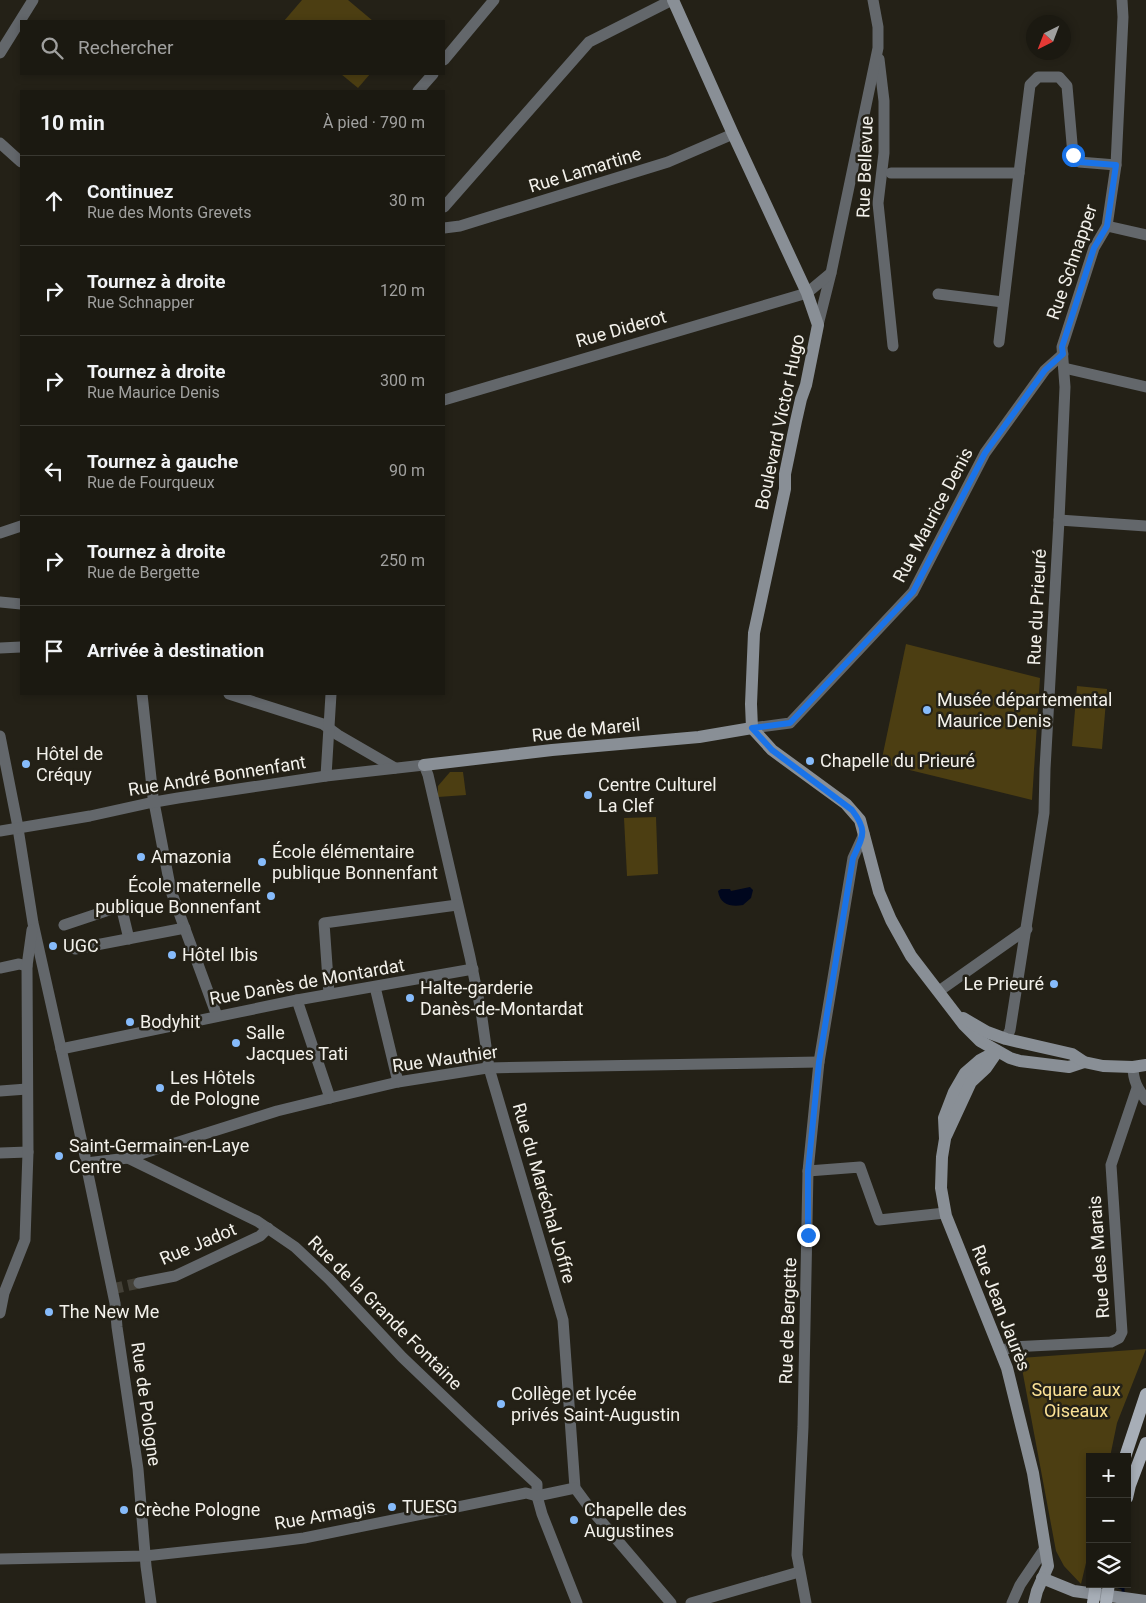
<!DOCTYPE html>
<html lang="fr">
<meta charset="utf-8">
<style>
:root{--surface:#1b1911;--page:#28261f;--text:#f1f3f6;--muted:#a0a09f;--line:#393831}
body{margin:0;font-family:Roboto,sans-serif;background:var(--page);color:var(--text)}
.controls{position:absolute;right:15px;bottom:15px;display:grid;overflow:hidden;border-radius:0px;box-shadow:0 2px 8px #0003}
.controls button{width:45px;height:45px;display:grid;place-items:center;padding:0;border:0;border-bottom:1px solid var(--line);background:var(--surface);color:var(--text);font:25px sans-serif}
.compass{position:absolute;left:1026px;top:15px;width:45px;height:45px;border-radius:50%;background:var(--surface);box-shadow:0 2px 8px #0003;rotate:222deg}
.stop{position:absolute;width:15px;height:15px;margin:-11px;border:4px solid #1a73e8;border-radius:50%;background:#fff}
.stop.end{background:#1a73e8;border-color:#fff;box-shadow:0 1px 5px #0008}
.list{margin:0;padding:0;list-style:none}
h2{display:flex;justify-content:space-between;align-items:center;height:65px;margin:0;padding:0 20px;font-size:21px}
h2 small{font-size:16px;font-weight:400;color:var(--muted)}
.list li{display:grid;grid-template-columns:32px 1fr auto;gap:15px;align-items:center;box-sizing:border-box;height:90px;padding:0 20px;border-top:1px solid var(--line)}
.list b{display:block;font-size:19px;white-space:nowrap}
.list p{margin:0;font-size:16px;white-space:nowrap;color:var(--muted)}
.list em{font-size:16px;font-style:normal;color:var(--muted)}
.icon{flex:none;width:28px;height:28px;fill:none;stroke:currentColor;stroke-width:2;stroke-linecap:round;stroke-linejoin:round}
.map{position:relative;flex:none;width:1146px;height:1603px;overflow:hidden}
.search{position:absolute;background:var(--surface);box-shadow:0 2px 8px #0003;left:20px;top:20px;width:425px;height:55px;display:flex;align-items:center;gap:12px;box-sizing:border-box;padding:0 18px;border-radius:0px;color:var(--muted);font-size:19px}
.panel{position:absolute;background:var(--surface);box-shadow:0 2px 8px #0003;left:20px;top:90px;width:425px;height:605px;border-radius:0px}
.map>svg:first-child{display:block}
.green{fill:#4c3e12}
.water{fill:#00071e}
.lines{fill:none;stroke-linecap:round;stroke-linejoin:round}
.stream{stroke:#00071e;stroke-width:3}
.street-tunnel{stroke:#434037;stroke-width:11;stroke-dasharray:11 5.5;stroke-linecap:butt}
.street{stroke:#63676b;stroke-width:11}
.secondary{stroke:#898f96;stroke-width:12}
.primary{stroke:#a7aeb7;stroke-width:12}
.primary-bridge{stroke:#a7aeb7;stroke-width:12}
.route{stroke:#1a73e8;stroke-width:6}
.poi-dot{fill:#86bbfb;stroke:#242117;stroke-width:2}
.labels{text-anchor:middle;stroke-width:5;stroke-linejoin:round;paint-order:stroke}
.street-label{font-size:18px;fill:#f3f1eb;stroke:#242117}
.poi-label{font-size:18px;fill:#f3f1eb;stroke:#242117;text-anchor:start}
.park-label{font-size:18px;fill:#fce296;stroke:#242117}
</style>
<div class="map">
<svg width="1146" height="1603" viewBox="0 0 1146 1603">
<rect width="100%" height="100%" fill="#242117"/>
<!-- green -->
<g class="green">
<polygon points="302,0 348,0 373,21 284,21"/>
<polygon points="341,74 370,74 358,88"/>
<polygon points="906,644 1040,678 1032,800 881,763"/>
<polygon points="1077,686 1107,689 1102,749 1072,746"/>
<polygon points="450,772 463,772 466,795 438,797 438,786"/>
<polygon points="656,817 658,874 627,876 624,818"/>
<polygon points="1146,1349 1117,1423 1110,1457 1090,1457 1090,1546 1081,1584 1064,1566 1056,1551 1020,1358"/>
</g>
<!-- water -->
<path class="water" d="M750,887L753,890L751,898L743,905C731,907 720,905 718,891L721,889H730L731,891Z"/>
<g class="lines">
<!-- stream -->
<polyline class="stream" points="1119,1587 1123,1588 1123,1592"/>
<!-- street-tunnel -->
<polyline class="street-tunnel" points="112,1289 139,1283"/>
<!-- street -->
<g class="street">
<polyline points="0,53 33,0"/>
<polyline points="879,59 884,101 884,153 878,203 893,346"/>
<polyline points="444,60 494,0"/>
<polyline points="418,91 433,74"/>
<polyline points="0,143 21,162"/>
<polyline points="891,173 1019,173 1030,85 1038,77 1059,77 1067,86 1073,155 1079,162 1116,165"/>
<polyline points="444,207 589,42 672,0"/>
<polyline points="1107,226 1146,235"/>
<polyline points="444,228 460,226 668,162 733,134"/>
<polyline points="938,294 1003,302"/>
<polyline points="818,325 831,273"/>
<polyline points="999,342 1019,173"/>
<polyline points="1064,368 1146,387"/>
<polyline points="444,400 807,293 831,273 878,48 878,27 873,0"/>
<polyline points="1059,520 1146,526"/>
<polyline points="0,533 21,526"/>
<polyline points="0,602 21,604"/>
<polyline points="0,648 21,647"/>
<polyline points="142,694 153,797 171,891 217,1016"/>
<polyline points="229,694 323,724 338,735 395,768"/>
<polyline points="752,728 790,723 913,592 985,453 1045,370 1063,354"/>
<polyline points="0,736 17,822 33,923 85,1156"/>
<polyline points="326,776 331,694"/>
<polyline points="0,831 90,816 149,803 178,798 326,776 424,765 428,775 470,957 481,1011 489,1068 563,1320 575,1488 589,1507 671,1603"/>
<polyline points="64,925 121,906 129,939"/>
<polyline points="75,949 185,928"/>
<polyline points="0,968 19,964 27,966"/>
<polyline points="375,987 398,1082"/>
<polyline points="939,991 1027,929"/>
<polyline points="329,994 324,923 457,905"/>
<polyline points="297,1000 330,1098"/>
<polyline points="1006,1039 1010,1030 1044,813 1045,769 1059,520 1065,387 1062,347 1094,248 1107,226 1116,165 1123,17 1122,0"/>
<polyline points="61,1049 297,1000 473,969"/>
<path d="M1133,1067C1133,1081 1138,1089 1146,1100"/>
<polyline points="0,1091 27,1089"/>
<polyline points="0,1153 28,1152"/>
<polyline points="128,1158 257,1221 295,1247 329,1279 402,1357 470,1422 537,1484 537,1496 542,1514 577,1603"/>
<polyline points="86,1163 128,1158 277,1111 330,1098 398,1082 487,1068 819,1062"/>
<polyline points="87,1169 115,1303 117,1327 138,1469 146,1566 151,1603"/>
<polyline points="808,1171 860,1167 879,1220 945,1213"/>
<polyline points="139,1283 175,1276 260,1236 268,1228"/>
<polyline points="0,1313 4,1293 25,1240 28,1152 27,966 32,930"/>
<polyline points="1001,1351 1012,1347 1111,1342 1119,1338 1122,1332 1111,1165 1137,1088"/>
<polyline points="0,1559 145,1556 265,1543 304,1538 526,1493 537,1496 575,1488"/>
<polyline points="691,1603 799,1572"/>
<polyline points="806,1603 797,1555 803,1427 808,1171 819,1062 853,858 864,834"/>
<polyline points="1012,1603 1020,1585 1045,1548"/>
</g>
<!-- secondary -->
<g class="secondary">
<polyline points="673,0 733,134 807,293 818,325 806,385 801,399 796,421 785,474 785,489 754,633 751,704 752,728"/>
<polyline points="752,728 772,750 846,804 860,820 879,892 891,920 911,956 964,1025 980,1041 1010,1058 1020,1061 1069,1067 1084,1062"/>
<polyline points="424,765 552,750 699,737 752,728"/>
<polyline points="963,1018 987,1032 1006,1039 1072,1054 1084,1062 1103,1066 1133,1067 1146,1065"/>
<polyline points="997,1051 980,1060 965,1073 954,1092 944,1118 945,1139 942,1157 941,1188 946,1216 1007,1368 1033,1473 1048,1566 1037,1591 1034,1603"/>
<polyline points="946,1136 971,1082 986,1068 997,1052"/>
<polyline points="1042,1578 1074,1591 1146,1601"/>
</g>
<!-- primary -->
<g class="primary">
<polyline points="1125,1457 1146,1394"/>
<polyline points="1127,1498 1130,1485 1146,1443"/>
</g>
<!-- primary-bridge -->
<g class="primary-bridge">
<polyline points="1093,1603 1096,1584"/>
<polyline points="1106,1603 1109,1584"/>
</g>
</g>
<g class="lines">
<!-- route -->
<path class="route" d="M808,1235V1171L819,1062L853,858C863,836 868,831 852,810L772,750L752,728L790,723L913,592L985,453L1045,370L1063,354L1062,347L1094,248L1107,226L1116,165L1079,162L1073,155"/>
</g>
<!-- markers -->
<g class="poi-dot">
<circle cx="927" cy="710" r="5"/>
<circle cx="810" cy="761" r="5"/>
<circle cx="26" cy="764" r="5"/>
<circle cx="588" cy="795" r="5"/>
<circle cx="141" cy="857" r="5"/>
<circle cx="262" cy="862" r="5"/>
<circle cx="271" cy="896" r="5"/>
<circle cx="53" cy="946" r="5"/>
<circle cx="172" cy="955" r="5"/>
<circle cx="1054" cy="984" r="5"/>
<circle cx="410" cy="998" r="5"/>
<circle cx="130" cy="1022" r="5"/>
<circle cx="236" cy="1043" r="5"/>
<circle cx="160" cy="1088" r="5"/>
<circle cx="59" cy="1156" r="5"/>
<circle cx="49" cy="1312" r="5"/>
<circle cx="501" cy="1404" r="5"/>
<circle cx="392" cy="1507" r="5"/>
<circle cx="124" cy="1510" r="5"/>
<circle cx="574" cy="1520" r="5"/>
</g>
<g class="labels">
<!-- street labels -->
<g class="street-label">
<text transform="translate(865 167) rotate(-88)" y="6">Rue Bellevue</text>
<text transform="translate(585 170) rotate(-17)" y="6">Rue Lamartine</text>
<text transform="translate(1072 262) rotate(-71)" y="6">Rue Schnapper</text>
<text transform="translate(621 329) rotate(-16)" y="6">Rue Diderot</text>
<text transform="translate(780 422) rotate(-78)" y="6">Boulevard Victor Hugo</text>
<text transform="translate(933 515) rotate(-62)" y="6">Rue Maurice Denis</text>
<text transform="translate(1037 607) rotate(-87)" y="6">Rue du Prieuré</text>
<text transform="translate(586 730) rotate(-6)" y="6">Rue de Mareil</text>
<text transform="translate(217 776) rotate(-9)" y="6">Rue André Bonnenfant</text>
<text transform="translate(307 982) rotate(-10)" y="6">Rue Danès de Montardat</text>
<text transform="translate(445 1059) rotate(-8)" y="6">Rue Wauthier</text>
<text transform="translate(544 1193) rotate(74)" y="6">Rue du Maréchal Joffre</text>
<text transform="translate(198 1244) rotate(-23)" y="6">Rue Jadot</text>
<text transform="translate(1099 1257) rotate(-94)" y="6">Rue des Marais</text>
<text transform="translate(1001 1308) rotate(69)" y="6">Rue Jean Jaurès</text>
<text transform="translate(385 1313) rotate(45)" y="6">Rue de la Grande Fontaine</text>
<text transform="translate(788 1321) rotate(-88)" y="6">Rue de Bergette</text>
<text transform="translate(146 1404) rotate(82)" y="6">Rue de Pologne</text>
<text transform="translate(325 1515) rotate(-10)" y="6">Rue Armagis</text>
</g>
<!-- poi labels -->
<g class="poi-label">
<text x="937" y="706">Musée départemental<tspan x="937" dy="21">Maurice Denis</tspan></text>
<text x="36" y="760">Hôtel de<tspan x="36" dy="21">Créquy</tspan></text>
<text x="820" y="767">Chapelle du Prieuré</text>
<text x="598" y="791">Centre Culturel<tspan x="598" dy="21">La Clef</tspan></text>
<text x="272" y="858">École élémentaire<tspan x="272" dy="21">publique Bonnenfant</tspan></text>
<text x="151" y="863">Amazonia</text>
<text x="261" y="892" text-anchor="end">École maternelle<tspan x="261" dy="21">publique Bonnenfant</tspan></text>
<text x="63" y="952">UGC</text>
<text x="182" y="961">Hôtel Ibis</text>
<text x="1044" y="990" text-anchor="end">Le Prieuré</text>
<text x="420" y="994">Halte-garderie<tspan x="420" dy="21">Danès-de-Montardat</tspan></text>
<text x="140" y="1028">Bodyhit</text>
<text x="246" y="1039">Salle<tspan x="246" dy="21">Jacques Tati</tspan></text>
<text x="170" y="1084">Les Hôtels<tspan x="170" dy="21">de Pologne</tspan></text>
<text x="69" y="1152">Saint-Germain-en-Laye<tspan x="69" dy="21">Centre</tspan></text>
<text x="59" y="1318">The New Me</text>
<text x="511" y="1400">Collège et lycée<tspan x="511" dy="21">privés Saint-Augustin</tspan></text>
<text x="402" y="1513">TUESG</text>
<text x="134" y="1516">Crèche Pologne</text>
<text x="584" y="1516">Chapelle des<tspan x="584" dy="21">Augustines</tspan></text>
</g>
<!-- park labels -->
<g class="park-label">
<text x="1076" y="1396">Square aux<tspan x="1076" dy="21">Oiseaux</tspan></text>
</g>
</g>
</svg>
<div class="controls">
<button>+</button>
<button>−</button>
<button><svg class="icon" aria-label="layers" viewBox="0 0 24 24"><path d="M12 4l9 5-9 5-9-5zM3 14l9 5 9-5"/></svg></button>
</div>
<svg class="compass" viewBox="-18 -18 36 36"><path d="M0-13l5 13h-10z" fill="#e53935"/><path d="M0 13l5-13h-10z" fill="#a0a09f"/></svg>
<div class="stop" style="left:1073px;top:155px"></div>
<div class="stop end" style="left:808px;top:1235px"></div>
<div class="search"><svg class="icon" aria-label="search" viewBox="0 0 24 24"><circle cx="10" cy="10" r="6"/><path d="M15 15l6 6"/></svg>Rechercher</div>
<section class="panel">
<h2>10 min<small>À pied · 790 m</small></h2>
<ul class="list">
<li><svg class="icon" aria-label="ahead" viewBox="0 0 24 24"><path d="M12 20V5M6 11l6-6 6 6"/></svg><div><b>Continuez</b><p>Rue des Monts Grevets</p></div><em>30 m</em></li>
<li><svg class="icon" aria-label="right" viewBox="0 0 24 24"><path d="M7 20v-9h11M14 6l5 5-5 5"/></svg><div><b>Tournez à droite</b><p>Rue Schnapper</p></div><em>120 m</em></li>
<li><svg class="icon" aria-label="right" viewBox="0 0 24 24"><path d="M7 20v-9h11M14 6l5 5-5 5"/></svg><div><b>Tournez à droite</b><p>Rue Maurice Denis</p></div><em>300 m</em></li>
<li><svg class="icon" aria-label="left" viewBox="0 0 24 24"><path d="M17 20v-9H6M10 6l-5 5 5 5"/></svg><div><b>Tournez à gauche</b><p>Rue de Fourqueux</p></div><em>90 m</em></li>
<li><svg class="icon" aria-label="right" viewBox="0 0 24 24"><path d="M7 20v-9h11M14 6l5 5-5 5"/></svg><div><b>Tournez à droite</b><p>Rue de Bergette</p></div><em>250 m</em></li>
<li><svg class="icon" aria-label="arrive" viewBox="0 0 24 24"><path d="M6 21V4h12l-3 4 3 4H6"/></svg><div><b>Arrivée à destination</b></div></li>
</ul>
</section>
</div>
